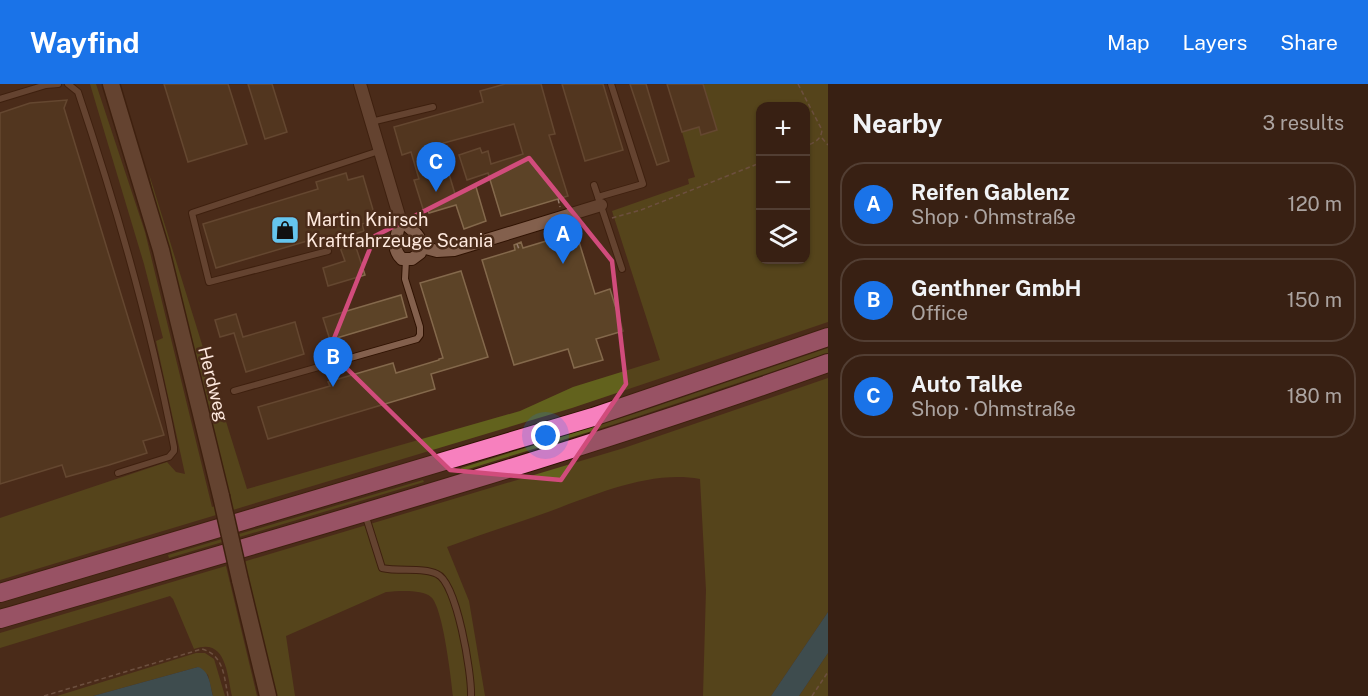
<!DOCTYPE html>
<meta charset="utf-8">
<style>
:root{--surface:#382013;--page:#3f281c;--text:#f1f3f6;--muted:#aba3a0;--line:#523e33;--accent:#1a73e8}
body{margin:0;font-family:"Public Sans",sans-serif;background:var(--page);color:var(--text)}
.controls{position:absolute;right:18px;top:18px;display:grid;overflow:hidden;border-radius:12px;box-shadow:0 2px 4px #0004}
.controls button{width:54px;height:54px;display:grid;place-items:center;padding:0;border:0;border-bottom:2px solid var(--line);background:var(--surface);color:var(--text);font:30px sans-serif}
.you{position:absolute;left:546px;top:352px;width:21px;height:21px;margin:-15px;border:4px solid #fff;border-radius:50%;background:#1a73e8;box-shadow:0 0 0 9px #1a73e833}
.badge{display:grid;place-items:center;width:39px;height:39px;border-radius:50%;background:var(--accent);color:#fff;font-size:20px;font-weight:700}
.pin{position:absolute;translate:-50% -50px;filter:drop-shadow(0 2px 3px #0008)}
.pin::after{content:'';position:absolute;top:32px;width:21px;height:18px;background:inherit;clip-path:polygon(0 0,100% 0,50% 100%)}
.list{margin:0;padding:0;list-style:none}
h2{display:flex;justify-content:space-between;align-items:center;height:78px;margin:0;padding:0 24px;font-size:26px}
h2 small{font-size:20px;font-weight:400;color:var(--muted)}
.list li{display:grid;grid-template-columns:39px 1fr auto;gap:18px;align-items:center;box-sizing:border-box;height:84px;margin:0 12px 12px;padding:0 12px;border:2px solid var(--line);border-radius:24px}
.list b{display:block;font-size:22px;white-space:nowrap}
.list p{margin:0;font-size:20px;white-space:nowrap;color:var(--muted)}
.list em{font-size:20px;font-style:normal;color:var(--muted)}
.icon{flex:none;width:33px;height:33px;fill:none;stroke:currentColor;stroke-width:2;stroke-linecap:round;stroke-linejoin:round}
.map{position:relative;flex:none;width:828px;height:612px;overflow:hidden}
header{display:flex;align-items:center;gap:36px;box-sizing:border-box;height:84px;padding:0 30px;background:var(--accent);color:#fff}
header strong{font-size:28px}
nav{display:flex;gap:33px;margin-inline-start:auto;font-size:21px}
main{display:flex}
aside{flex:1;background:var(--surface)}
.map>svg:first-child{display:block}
.green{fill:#62621d;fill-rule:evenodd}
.water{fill:#2f738f}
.building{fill:#5c4327;stroke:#84694c;stroke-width:1.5}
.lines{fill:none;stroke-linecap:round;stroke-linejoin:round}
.service-casing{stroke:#2f1202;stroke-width:8}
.minor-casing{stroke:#2f1202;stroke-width:14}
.secondary-casing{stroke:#2f1202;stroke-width:19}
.motorway-casing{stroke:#2f1202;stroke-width:20}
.path{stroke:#957a6b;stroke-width:1.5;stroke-dasharray:4.5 3;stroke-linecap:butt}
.service{stroke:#83604d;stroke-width:6}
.minor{stroke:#83604d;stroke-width:12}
.secondary{stroke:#83604d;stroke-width:16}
.motorway{stroke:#f780be;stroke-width:18}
.secondary-bridge-casing{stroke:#2f1202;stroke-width:19;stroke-linecap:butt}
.secondary-bridge{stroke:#83604d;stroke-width:16}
.marked{fill:none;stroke:#d14c7c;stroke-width:4.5;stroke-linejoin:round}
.labels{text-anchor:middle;stroke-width:5;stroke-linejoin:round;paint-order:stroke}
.poi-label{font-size:18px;fill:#fee9de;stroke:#4a2b19;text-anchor:start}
.street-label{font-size:18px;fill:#fee9de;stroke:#4a2b19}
</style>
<header>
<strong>Wayfind</strong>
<nav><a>Map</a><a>Layers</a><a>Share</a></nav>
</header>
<main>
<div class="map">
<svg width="828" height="612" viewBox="0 0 828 612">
<rect width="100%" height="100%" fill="#4a2b19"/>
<!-- green -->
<g class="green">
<path d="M90,0H96L145,148L212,423L228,417L169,185L149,90L247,405L520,327L573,303L660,276L612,127L689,100L688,95L695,93L682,48L699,43L701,50L717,45L703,0H828V238L572,324L0,496V434L167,378L176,388L185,390L156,257L163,254L144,180ZM760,22H806V176H760Z"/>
<polygon points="828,264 828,269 615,340 462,387 461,384 637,329"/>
<path d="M828,294V528L771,612H703L706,506L700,395C649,386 595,411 548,428C514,440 480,451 447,463L469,517L485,612H453C451,594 443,523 431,513C422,505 398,507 386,508L286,552L295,612H273L243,478L624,364Z"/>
<polygon points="423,396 424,398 169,474 168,471"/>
<path d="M226,482L257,612H232C227,590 226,553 194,565L173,515L170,512L0,564V549Z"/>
<polygon points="196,569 205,569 214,575 225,612 213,612 208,591 198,583 93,612 57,612"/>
<polygon points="828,569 828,612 799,612"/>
</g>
<!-- water -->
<g class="water">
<polygon points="828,528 828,569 799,612 771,612"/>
<path d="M198,583C210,587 210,601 213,612H93Z"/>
</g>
<!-- building -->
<g class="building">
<polygon points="164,0 228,0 247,60 188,78"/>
<polygon points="248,0 272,0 287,48 265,55"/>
<polygon points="505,0 541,0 555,50 549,51 568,112 501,132 488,89 467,96 459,71 480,64 482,69 488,67 491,80 523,70 514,40 440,60 455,110 476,103 486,137 464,145 456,121 429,129 428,127 424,128 414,96 419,95 411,68 402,71 394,43 483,18 480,7"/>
<polygon points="562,0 603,0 623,66 585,77"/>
<polygon points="630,0 646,0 669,77 657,81"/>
<polygon points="667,0 703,0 717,46 701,51 699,43 682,48"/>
<polygon points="67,16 64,24 164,351 143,357 147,369 109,381 66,393 62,381 0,400 0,29 30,19"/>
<polygon points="346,89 348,96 363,92 376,136 362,140 364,147 352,151 365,191 328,202 323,184 345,177 337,155 334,156 333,154 325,156 324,152 216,184 203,140 318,105 316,98"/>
<polygon points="576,148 595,210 610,205 623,247 596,255 603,276 574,284 568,265 514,281 482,176 515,166 514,161 521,158 523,164"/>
<polygon points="461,187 488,273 431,290 435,305 268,355 258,323 330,302 328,298 393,279 396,289 439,276 439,275 443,274 420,199"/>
<polygon points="401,211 407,233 330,256 323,234"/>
<polygon points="236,230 243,253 295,238 304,270 246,288 234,249 220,253 215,236"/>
</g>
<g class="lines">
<!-- service casing -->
<g class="service-casing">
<g id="service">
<path d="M68,0L78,8C117,124 151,243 174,363V367L169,373L118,389"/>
<polyline points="0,15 46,1 58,0"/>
<polyline points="371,38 433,23"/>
<polyline points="594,101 622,185"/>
<polyline points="598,113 643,100 611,0"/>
<polyline points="328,167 209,198 192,129 379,67"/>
<polyline points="234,307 417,255 420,251 420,243 405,195 406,176"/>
<path d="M365,430L382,484C399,488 423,483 437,490C457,498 472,591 471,612"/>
</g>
</g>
<!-- minor casing -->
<g class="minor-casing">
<g id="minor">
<path d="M360,0L400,135C399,150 389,163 402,175H412L420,169C425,152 411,146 400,135"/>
<polyline points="422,163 437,167 454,166 601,121"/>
</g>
</g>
<!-- secondary casing -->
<g class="secondary-casing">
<g id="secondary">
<polyline points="111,0 161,166 221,412"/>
<polyline points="240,496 268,612"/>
</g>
</g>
<!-- motorway casing -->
<g class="motorway-casing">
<g id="motorway">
<polyline points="0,509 593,333 828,253"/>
<path d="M0,535C277,454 556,376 828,279"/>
</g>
</g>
<!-- path -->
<g class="path">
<path d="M798,0L822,46C821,56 815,58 806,62"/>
<polyline points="822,54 828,61"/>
<polyline points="558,115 560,123"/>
<polyline points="612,134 641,126 760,79"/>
<polyline points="517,160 519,165"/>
<path d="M44,612L202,565C224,571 224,593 228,612"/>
<polyline points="812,612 828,588"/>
</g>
<!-- service -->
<use href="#service" class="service"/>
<!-- minor -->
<use href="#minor" class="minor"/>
<!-- secondary -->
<use href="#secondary" class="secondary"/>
<!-- motorway -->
<use href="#motorway" class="motorway"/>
<!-- secondary-bridge casing -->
<g class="secondary-bridge-casing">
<polyline id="secondary-bridge" points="221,412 240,496"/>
</g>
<!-- secondary-bridge -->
<use href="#secondary-bridge" class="secondary-bridge"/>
</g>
<!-- marked area -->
<path d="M0 0H828V612H0ZM529,74L612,177L626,300L561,396L450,386L329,267L375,152Z" fill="#4a2b19" fill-opacity=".55" fill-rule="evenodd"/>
<path class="marked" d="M529,74L612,177L626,300L561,396L450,386L329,267L375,152Z"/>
<!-- icons -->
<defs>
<g id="shop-square" transform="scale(1.5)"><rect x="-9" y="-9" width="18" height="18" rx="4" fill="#65c5ee" stroke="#4a2b19"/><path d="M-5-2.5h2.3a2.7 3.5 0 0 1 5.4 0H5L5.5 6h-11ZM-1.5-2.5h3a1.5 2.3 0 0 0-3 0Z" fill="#111"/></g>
</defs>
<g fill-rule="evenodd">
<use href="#shop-square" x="285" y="146"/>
</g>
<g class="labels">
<!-- poi labels -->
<g class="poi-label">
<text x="306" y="142">Martin Knirsch<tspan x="306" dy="21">Kraftfahrzeuge Scania</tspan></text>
</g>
<!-- street labels -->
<g class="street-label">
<text transform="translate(213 300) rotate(76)" y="6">Herdweg</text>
</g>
</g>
</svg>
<div class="controls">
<button>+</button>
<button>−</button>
<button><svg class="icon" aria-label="layers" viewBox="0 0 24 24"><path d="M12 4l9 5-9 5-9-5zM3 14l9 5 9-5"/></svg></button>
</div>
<div class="you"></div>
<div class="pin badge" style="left:563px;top:180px">A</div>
<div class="pin badge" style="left:333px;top:303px">B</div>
<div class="pin badge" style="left:436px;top:108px">C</div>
</div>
<aside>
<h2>Nearby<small>3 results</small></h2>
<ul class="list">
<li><span class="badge">A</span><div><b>Reifen Gablenz</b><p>Shop · Ohmstraße</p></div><em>120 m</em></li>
<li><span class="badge">B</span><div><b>Genthner GmbH</b><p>Office</p></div><em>150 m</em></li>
<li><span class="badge">C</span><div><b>Auto Talke</b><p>Shop · Ohmstraße</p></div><em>180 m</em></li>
</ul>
</aside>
</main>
